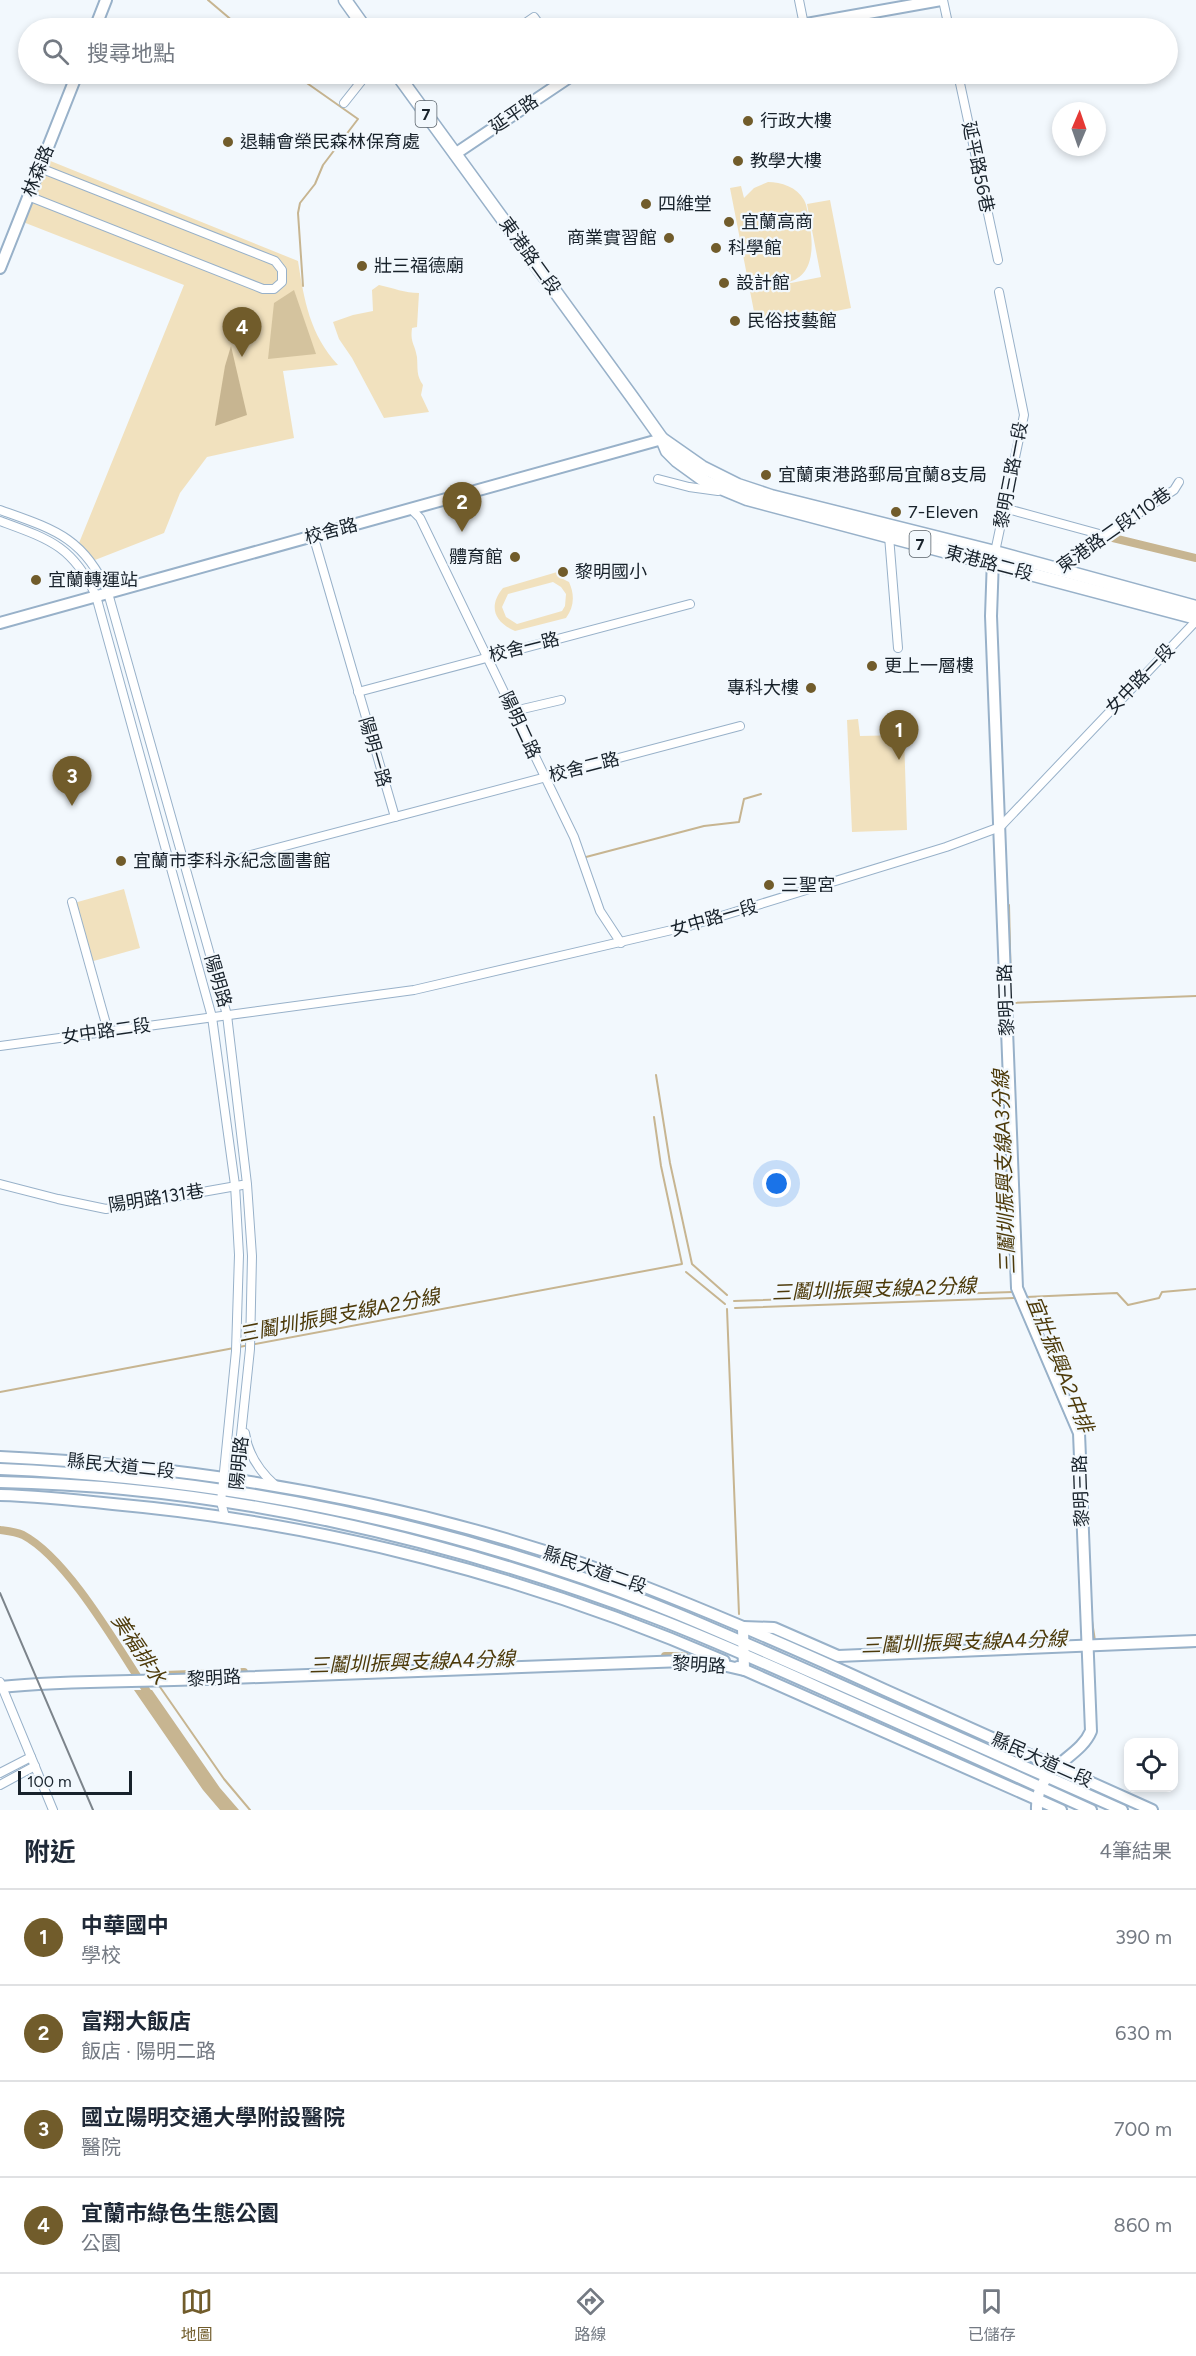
<!DOCTYPE html>
<html lang="zh-TW">
<meta charset="utf-8">
<style>
:root{--surface:#fff;--page:#f2f2f3;--text:#1f2937;--muted:#747a83;--line:#e0e1e3;--accent:#715c2b}
body{margin:0;font-family:Figtree,"Noto Sans TC",sans-serif;background:var(--page);color:var(--text)}
.controls{position:absolute;right:18px;bottom:18px;display:grid;overflow:hidden;border-radius:12px;box-shadow:0 3px 9px #0003}
.controls button{width:54px;height:54px;display:grid;place-items:center;padding:0;border:0;border-bottom:2px solid var(--line);background:var(--surface);color:var(--text);font:30px sans-serif}
.compass{position:absolute;left:1052px;top:102px;width:54px;height:54px;border-radius:50%;background:var(--surface);box-shadow:0 3px 9px #0003;rotate:2deg}
.scale{position:absolute;left:18px;bottom:15px;width:114px;box-sizing:border-box;padding-left:6px;border:3px solid #18222b;border-top:0;font-size:16px;line-height:21px;white-space:nowrap;color:#18222b;-webkit-text-stroke:4px #f2f8fd;paint-order:stroke}
.you{position:absolute;left:777px;top:1184px;width:21px;height:21px;margin:-15px;border:4px solid #fff;border-radius:50%;background:#1a73e8;box-shadow:0 0 0 9px #1a73e833}
.badge{display:grid;place-items:center;width:39px;height:39px;border-radius:50%;background:var(--accent);color:#fff;font-size:20px;font-weight:700}
.pin{position:absolute;translate:-50% -50px;filter:drop-shadow(0 2px 3px #0008)}
.pin::after{content:'';position:absolute;top:32px;width:21px;height:18px;background:inherit;clip-path:polygon(0 0,100% 0,50% 100%)}
.list{margin:0;padding:0;list-style:none}
h2{display:flex;justify-content:space-between;align-items:center;height:78px;margin:0;padding:0 24px;font-size:26px}
h2 small{font-size:20px;font-weight:400;color:var(--muted)}
.list li{display:grid;grid-template-columns:39px 1fr auto;gap:18px;align-items:center;box-sizing:border-box;height:96px;padding:0 24px;border-top:2px solid var(--line)}
.list b{display:block;font-size:22px;white-space:nowrap}
.list p{margin:0;font-size:20px;white-space:nowrap;color:var(--muted)}
.list em{font-size:20px;font-style:normal;color:var(--muted)}
.icon{flex:none;width:33px;height:33px;fill:none;stroke:currentColor;stroke-width:2;stroke-linecap:round;stroke-linejoin:round}
.map{position:relative;flex:none;width:1196px;height:1810px;overflow:hidden}
.search{position:absolute;background:var(--surface);box-shadow:0 3px 9px #0003;left:18px;right:18px;top:18px;height:66px;display:flex;align-items:center;gap:15px;box-sizing:border-box;padding:0 21px;border-radius:33px;color:var(--muted);font-size:22px}
.sheet{height:462px;background:var(--surface)}
nav{display:flex;justify-content:space-around;align-items:center;box-sizing:border-box;height:84px;border-top:2px solid var(--line);background:var(--surface);font-size:16px;color:var(--muted)}
nav a{display:grid;justify-items:center;gap:3px}
nav .on{color:var(--accent)}
.map>svg:first-child{display:block}
.green{fill:#f1e1be;fill-rule:evenodd}
.forest{fill:#d4c39e}
.water{fill:#c7b591}
.lines{fill:none;stroke-linecap:round;stroke-linejoin:round}
.stream{stroke:#c7b591;stroke-width:2}
.canal{stroke:#c7b591;stroke-width:8}
.street-casing{stroke:#98b1c9;stroke-width:10}
.secondary-casing{stroke:#98b1c9;stroke-width:14}
.primary-casing{stroke:#98b1c9;stroke-width:15}
.street{stroke:#fff;stroke-width:8}
.secondary{stroke:#fff;stroke-width:10}
.primary{stroke:#fff;stroke-width:12}
.rail{stroke:#7c848b;stroke-width:2}
.poi-dot{fill:#715c2b;stroke:#f2f8fd;stroke-width:2}
.labels{text-anchor:middle;stroke-width:4.5;stroke-linejoin:round;paint-order:stroke}
.shield{fill:#f2f8fd;stroke:#59626a;stroke-width:1.5}
.shield-label{font-size:16px;font-weight:bold;fill:#18222b}
.street-label{font-size:18px;fill:#18222b;stroke:#f2f8fd}
.poi-label{font-size:18px;fill:#18222b;stroke:#f2f8fd;text-anchor:start}
.water-label{font-size:20px;font-style:italic;fill:#4d3a0a;stroke:#f2f8fd}
</style>
<div class="map">
<svg width="1196" height="1810" viewBox="0 0 1196 1810">
<rect width="100%" height="100%" fill="#f2f8fd"/>
<!-- green -->
<g class="green">
<path d="M48,160L298,261C304,300 310,335 338,365L283,371L294,438L207,457L180,493L164,533L95,560L79,543L184,285L23,222Z"/>
<path d="M768,182C781,182 797,187 804,200C808,207 808,219 810,227C817,267 802,293 759,279L761,289L821,277L807,204L830,200L851,308L757,327L730,188L741,186L744,198L754,188Z"/>
<path d="M379,285C393,288 405,293 419,293L417,327L412,328C410,343 415,344 417,357C418,369 416,375 423,385L421,395L429,412L384,418L352,358L339,339L333,322L353,315L373,311L372,290Z"/>
<path d="M564,570L568,576L563,579L569,582C575,595 574,607 566,618L515,631C494,622 488,606 503,588ZM553,582L561,587L566,594L565,606L562,611L517,624L506,617L502,607L508,594Z"/>
<polygon points="858,719 860,736 904,735 907,830 852,832 847,720"/>
<polygon points="124,889 140,948 90,962 74,903"/>
</g>
<!-- forest -->
<polygon class="forest" points="294,290 316,354 268,359 274,303"/>
<!-- water -->
<g class="water">
<polygon points="231,346 247,415 215,426 225,366"/>
<polygon points="134,1690 152,1690 220,1788 239,1810 220,1810 203,1790"/>
</g>
<g class="lines">
<!-- stream -->
<g class="stream">
<polyline points="208,0 241,28"/>
<polyline points="294,74 358,119 323,165 315,184 300,203 298,213 303,286"/>
<polyline points="586,857 704,826 739,822 744,799 761,794"/>
<polyline points="1007,905 1009,905 1011,990"/>
<polyline points="1011,1003 1196,996"/>
<polyline points="656,1075 670,1163 692,1264 727,1295"/>
<polyline points="686,1272 725,1304"/>
<polyline points="1015,1297 1067,1419"/>
<polyline points="1026,1297 1117,1293 1128,1305 1159,1298 1162,1292 1196,1289"/>
<polyline points="734,1301 1013,1292"/>
<polyline points="735,1308 1014,1298"/>
<polyline points="727,1309 739,1614"/>
<polyline points="239,1347 682,1264 661,1166 654,1117"/>
<polyline points="0,1392 234,1348"/>
<polyline points="1084,1435 1087,1496"/>
<polyline points="1092,1621 1095,1641"/>
<polyline points="1127,1649 1196,1647"/>
<polyline points="160,1687 224,1779 250,1810"/>
</g>
<!-- canal -->
<g class="canal">
<polyline points="1113,538 1196,558"/>
<path d="M0,1530C7,1531 16,1532 23,1535C70,1560 121,1653 152,1699"/>
<polyline points="665,1656 685,1656"/>
<polyline points="164,1675 244,1672"/>
</g>
<!-- street casing -->
<g class="street-casing">
<g id="street">
<polyline points="799,0 804,25"/>
<polyline points="943,0 949,28"/>
<polyline points="518,28 534,17 542,28"/>
<polyline points="958,74 998,260"/>
<polyline points="344,103 367,74"/>
<polyline points="28,196 263,289 274,289 282,282 282,270 275,261 40,168"/>
<polyline points="658,479 689,487 718,491"/>
<polyline points="1004,508 1103,535"/>
<path d="M0,510C53,529 84,537 108,593L227,1015L247,1184L252,1256L250,1349L236,1483"/>
<polyline points="412,510 420,518 574,837 600,911 621,943"/>
<path d="M0,521C49,539 73,546 96,596L212,1017L235,1185L239,1255L236,1351L221,1502L225,1517"/>
<polyline points="889,536 898,648"/>
<polyline points="995,552 1024,415 999,292"/>
<polyline points="1054,569 1174,490 1179,482"/>
<polyline points="358,692 690,604"/>
<polyline points="514,711 561,700"/>
<polyline points="395,817 740,726"/>
<polyline points="243,857 395,817 313,535"/>
<polyline points="72,902 108,1031"/>
<polyline points="0,1046 414,990 689,926 946,847 1000,827 1196,621"/>
<polyline points="0,1184 58,1199 106,1209 242,1185"/>
<path d="M245,1433C248,1455 259,1471 276,1486"/>
<polyline points="0,1682 53,1810"/>
<polyline points="0,1773 31,1757"/>
<polyline points="0,1785 35,1766"/>
</g>
</g>
<!-- secondary casing -->
<g class="secondary-casing">
<g id="secondary">
<polyline points="95,28 106,0"/>
<polyline points="784,28 941,0"/>
<polyline points="455,154 574,74"/>
<polyline points="0,268 77,74"/>
<path d="M993,558L991,616L1017,1288L1079,1433L1091,1731C1079,1760 1035,1766 1037,1810"/>
<polyline points="0,623 662,439"/>
<path d="M0,1457C196,1466 394,1499 581,1563C685,1600 785,1644 885,1690C974,1730 1063,1770 1152,1810"/>
<path d="M0,1469C190,1477 379,1510 559,1570C652,1600 740,1641 829,1680C927,1723 1024,1767 1122,1810"/>
<path d="M0,1482C222,1486 446,1538 653,1617C719,1642 784,1672 849,1701C930,1737 1010,1773 1091,1810"/>
<path d="M0,1495C38,1496 76,1500 113,1504C323,1523 531,1577 724,1661"/>
<polyline points="738,1667 1061,1810"/>
<path d="M0,1687C67,1680 136,1682 204,1679C364,1672 524,1666 684,1661H705L744,1670L743,1627L774,1628L838,1656L1196,1641"/>
</g>
</g>
<!-- primary casing -->
<g class="primary-casing">
<g id="primary">
<polyline points="345,0 365,28"/>
<polyline points="397,74 632,397 662,439 667,451 677,461 706,482 747,499 1196,618"/>
<polyline points="662,439 702,467 738,485 771,496 995,552 1196,607"/>
</g>
</g>
<!-- street -->
<use href="#street" class="street"/>
<!-- secondary -->
<use href="#secondary" class="secondary"/>
<!-- primary -->
<use href="#primary" class="primary"/>
<!-- rail -->
<polyline class="rail" points="0,1593 93,1810"/>
</g>
<!-- markers -->
<g class="poi-dot">
<circle cx="748" cy="121" r="6"/>
<circle cx="228" cy="142" r="6"/>
<circle cx="738" cy="161" r="6"/>
<circle cx="646" cy="204" r="6"/>
<circle cx="729" cy="222" r="6"/>
<circle cx="669" cy="238" r="6"/>
<circle cx="716" cy="248" r="6"/>
<circle cx="362" cy="266" r="6"/>
<circle cx="724" cy="283" r="6"/>
<circle cx="735" cy="321" r="6"/>
<circle cx="766" cy="475" r="6"/>
<circle cx="896" cy="512" r="6"/>
<circle cx="515" cy="557" r="6"/>
<circle cx="563" cy="572" r="6"/>
<circle cx="36" cy="580" r="6"/>
<circle cx="872" cy="666" r="6"/>
<circle cx="811" cy="688" r="6"/>
<circle cx="121" cy="861" r="6"/>
<circle cx="769" cy="885" r="6"/>
</g>
<g class="labels">
<!-- shield labels -->
<g class="shield">
<rect x="415.5" y="101" width="21" height="26" rx="4.5"/>
<rect x="909.5" y="531" width="21" height="26" rx="4.5"/>
</g>
<g class="shield-label">
<text x="426" y="120">7</text>
<text x="920" y="550">7</text>
</g>
<!-- street labels -->
<g class="street-label">
<text transform="translate(514 114) rotate(-34)" y="6">延平路</text>
<text transform="translate(978 167) rotate(78)" y="6">延平路56巷</text>
<text transform="translate(38 171) rotate(-68)" y="6">林森路</text>
<text transform="translate(530 256) rotate(54)" y="6">東港路二段</text>
<text transform="translate(1011 475) rotate(-79)" y="6">黎明三路一段</text>
<text transform="translate(1114 530) rotate(-35)" y="6">東港路二段110巷</text>
<text transform="translate(331 531) rotate(-15)" y="6">校舍路</text>
<text transform="translate(989 563) rotate(15)" y="6">東港路二段</text>
<text transform="translate(524 647) rotate(-14)" y="6">校舍一路</text>
<text transform="translate(1140 679) rotate(-46)" y="6">女中路一段</text>
<text transform="translate(520 725) rotate(65)" y="6">陽明二路</text>
<text transform="translate(375 752) rotate(74)" y="6">陽明一路</text>
<text transform="translate(584 767) rotate(-14)" y="6">校舍二路</text>
<text transform="translate(714 918) rotate(-16)" y="6">女中路一段</text>
<text transform="translate(218 981) rotate(74)" y="6">陽明路</text>
<text transform="translate(1006 1000) rotate(-92)" y="6">黎明三路</text>
<text transform="translate(106 1031) rotate(-8)" y="6">女中路二段</text>
<text transform="translate(156 1198) rotate(-9)" y="6">陽明路131巷</text>
<text transform="translate(239 1463) rotate(-84)" y="6">陽明路</text>
<text transform="translate(121 1466) rotate(6)" y="6">縣民大道二段</text>
<text transform="translate(1081 1491) rotate(-92)" y="6">黎明三路</text>
<text transform="translate(595 1570) rotate(19)" y="6">縣民大道二段</text>
<text transform="translate(699 1665) rotate(4)" y="6">黎明路</text>
<text transform="translate(214 1678) rotate(-3)" y="6">黎明路</text>
<text transform="translate(1042 1760) rotate(24)" y="6">縣民大道二段</text>
</g>
<!-- poi labels -->
<g class="poi-label">
<text x="760" y="127">行政大樓</text>
<text x="240" y="148">退輔會榮民森林保育處</text>
<text x="750" y="167">教學大樓</text>
<text x="658" y="210">四維堂</text>
<text x="741" y="228">宜蘭高商</text>
<text x="657" y="244" text-anchor="end">商業實習館</text>
<text x="728" y="254">科學館</text>
<text x="374" y="272">壯三福德廟</text>
<text x="736" y="289">設計館</text>
<text x="747" y="327">民俗技藝館</text>
<text x="778" y="481">宜蘭東港路郵局宜蘭8支局</text>
<text x="908" y="518">7-Eleven</text>
<text x="503" y="563" text-anchor="end">體育館</text>
<text x="575" y="578">黎明國小</text>
<text x="48" y="586">宜蘭轉運站</text>
<text x="884" y="672">更上一層樓</text>
<text x="799" y="694" text-anchor="end">專科大樓</text>
<text x="133" y="867">宜蘭市李科永紀念圖書館</text>
<text x="781" y="891">三聖宮</text>
</g>
<!-- water labels -->
<g class="water-label">
<text transform="translate(1004 1172) rotate(-92)" y="7">三鬮圳振興支線A3分線</text>
<text transform="translate(874 1289) rotate(-2)" y="7">三鬮圳振興支線A2分線</text>
<text transform="translate(339 1315) rotate(-11)" y="7">三鬮圳振興支線A2分線</text>
<text transform="translate(1060 1364) rotate(68)" y="7">宜壯振興A2中排</text>
<text transform="translate(964 1642) rotate(-2)" y="7">三鬮圳振興支線A4分線</text>
<text transform="translate(139 1649) rotate(56)" y="7">美福排水</text>
<text transform="translate(412 1662) rotate(-2)" y="7">三鬮圳振興支線A4分線</text>
</g>
</g>
</svg>
<div class="controls">
<button><svg class="icon" aria-label="locate" viewBox="0 0 24 24"><circle cx="12" cy="12" r="6"/><path d="M12 2v4M12 18v4M2 12h4M18 12h4"/></svg></button>
</div>
<svg class="compass" viewBox="-18 -18 36 36"><path d="M0-13l5 13h-10z" fill="#e53935"/><path d="M0 13l5-13h-10z" fill="#747a83"/></svg>
<div class="scale">100 m</div>
<div class="you"></div>
<div class="pin badge" style="left:899px;top:760px">1</div>
<div class="pin badge" style="left:462px;top:532px">2</div>
<div class="pin badge" style="left:72px;top:806px">3</div>
<div class="pin badge" style="left:242px;top:357px">4</div>
<div class="search"><svg class="icon" aria-label="search" viewBox="0 0 24 24"><circle cx="10" cy="10" r="6"/><path d="M15 15l6 6"/></svg>搜尋地點</div>
</div>
<section class="sheet">
<h2>附近<small>4筆結果</small></h2>
<ul class="list">
<li><span class="badge">1</span><div><b>中華國中</b><p>學校</p></div><em>390 m</em></li>
<li><span class="badge">2</span><div><b>富翔大飯店</b><p>飯店 · 陽明二路</p></div><em>630 m</em></li>
<li><span class="badge">3</span><div><b>國立陽明交通大學附設醫院</b><p>醫院</p></div><em>700 m</em></li>
<li><span class="badge">4</span><div><b>宜蘭市綠色生態公園</b><p>公園</p></div><em>860 m</em></li>
</ul>
</section>
<nav>
<a class="on"><svg class="icon" aria-label="map" viewBox="0 0 24 24"><path d="M3 6l6-2 6 2 6-2v14l-6 2-6-2-6 2zM9 4v14M15 6v14"/></svg>地圖</a>
<a><svg class="icon" aria-label="directions" viewBox="0 0 24 24"><path d="M12 3l9 9-9 9-9-9zM9 14v-3h6M13 9l2 2-2 2"/></svg>路線</a>
<a><svg class="icon" aria-label="saved" viewBox="0 0 24 24"><path d="M7 4h10v16l-5-4-5 4z"/></svg>已儲存</a>
</nav>
